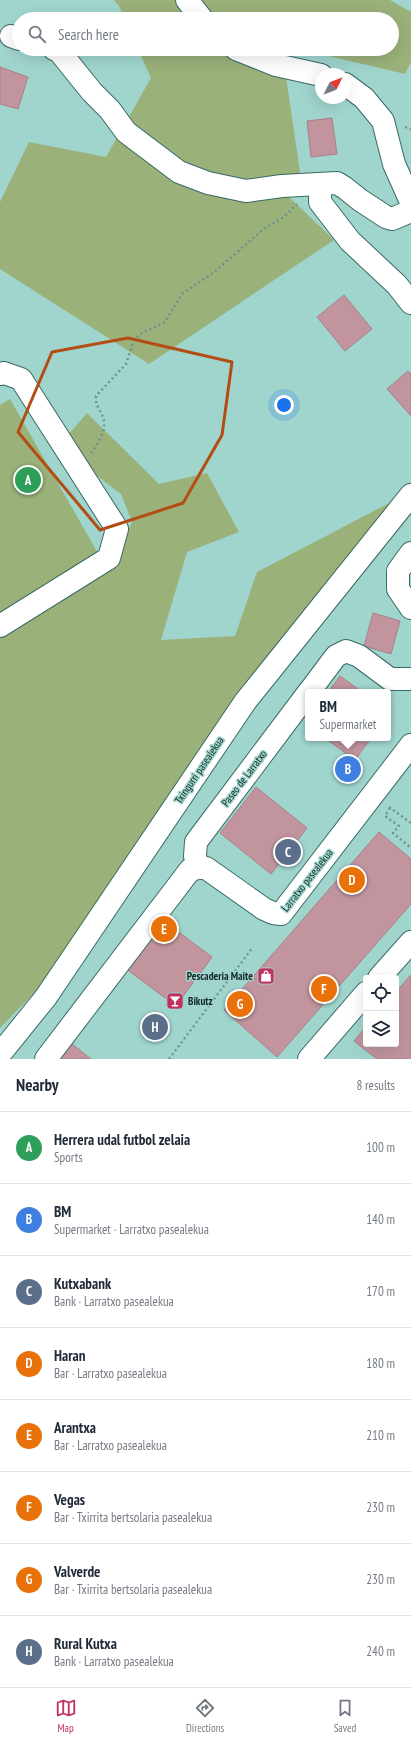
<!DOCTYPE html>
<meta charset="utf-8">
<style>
:root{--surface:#fff;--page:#f2f2f3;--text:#1f2937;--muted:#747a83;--line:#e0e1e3;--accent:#c03260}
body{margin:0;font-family:"PT Sans Narrow",sans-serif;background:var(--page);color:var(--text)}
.controls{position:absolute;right:12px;bottom:12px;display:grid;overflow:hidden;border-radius:4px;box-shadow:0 4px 16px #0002}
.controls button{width:36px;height:36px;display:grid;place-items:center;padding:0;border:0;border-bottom:1px solid var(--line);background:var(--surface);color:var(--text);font:20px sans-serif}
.compass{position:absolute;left:315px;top:68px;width:36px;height:36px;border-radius:50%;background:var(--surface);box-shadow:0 4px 16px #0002;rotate:48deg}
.you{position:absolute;left:284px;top:405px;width:14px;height:14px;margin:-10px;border:3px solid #fff;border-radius:50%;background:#1a73e8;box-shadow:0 0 0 6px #1a73e833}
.badge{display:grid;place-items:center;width:26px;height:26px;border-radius:50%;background:var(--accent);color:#fff;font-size:13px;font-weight:700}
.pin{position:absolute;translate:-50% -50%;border:2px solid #fff;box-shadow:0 1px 4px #0006}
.popup{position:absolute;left:305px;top:689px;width:86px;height:52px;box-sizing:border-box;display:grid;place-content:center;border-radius:4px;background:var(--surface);filter:drop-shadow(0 1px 3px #0005);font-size:13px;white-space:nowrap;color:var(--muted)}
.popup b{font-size:15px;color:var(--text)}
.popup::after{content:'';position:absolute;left:50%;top:100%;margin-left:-8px;border:8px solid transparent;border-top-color:var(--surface)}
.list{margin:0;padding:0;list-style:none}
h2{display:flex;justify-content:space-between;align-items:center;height:52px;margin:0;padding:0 16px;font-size:17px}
h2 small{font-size:13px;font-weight:400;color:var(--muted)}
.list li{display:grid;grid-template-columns:26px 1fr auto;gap:12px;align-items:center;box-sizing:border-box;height:72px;padding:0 16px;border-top:1px solid var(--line)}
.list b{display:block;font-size:15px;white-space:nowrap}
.list p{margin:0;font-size:13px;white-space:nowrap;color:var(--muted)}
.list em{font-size:13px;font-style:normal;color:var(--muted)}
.icon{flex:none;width:22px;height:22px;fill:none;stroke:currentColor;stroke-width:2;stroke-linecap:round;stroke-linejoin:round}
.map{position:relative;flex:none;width:411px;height:1059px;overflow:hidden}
.search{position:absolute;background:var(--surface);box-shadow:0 4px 16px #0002;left:12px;right:12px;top:12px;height:44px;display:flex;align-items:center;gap:10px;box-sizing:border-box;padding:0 14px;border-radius:22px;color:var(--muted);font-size:15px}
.sheet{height:628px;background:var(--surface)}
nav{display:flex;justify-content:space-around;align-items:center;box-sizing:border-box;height:56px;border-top:1px solid var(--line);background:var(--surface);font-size:11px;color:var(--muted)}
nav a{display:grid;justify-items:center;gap:2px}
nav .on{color:var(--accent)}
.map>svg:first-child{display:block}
.green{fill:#9bb17a}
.building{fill:#c2959e;stroke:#aa7f87}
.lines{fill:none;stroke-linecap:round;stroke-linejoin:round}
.minor-casing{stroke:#386a64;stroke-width:24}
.path{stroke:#6c948f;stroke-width:2.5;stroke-dasharray:2 3;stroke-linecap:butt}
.minor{stroke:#fff;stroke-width:22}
.marked{fill:none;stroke:#b34d13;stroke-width:3;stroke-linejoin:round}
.labels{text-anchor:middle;stroke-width:3;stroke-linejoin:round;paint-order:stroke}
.street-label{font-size:11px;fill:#152a27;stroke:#a0d5ce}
.poi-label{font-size:11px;font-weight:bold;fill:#152a27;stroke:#a0d5ce;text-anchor:end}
</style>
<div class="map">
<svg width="411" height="1059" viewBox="0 0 411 1059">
<rect width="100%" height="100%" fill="#a0d5ce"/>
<!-- green -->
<g class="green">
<polygon points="114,0 390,0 411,12 411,62 405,74 299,49 392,49 392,19 125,19 119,6"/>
<polygon points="138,49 282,49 301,179 286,194 334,240 149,364 0,269 0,202 29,142 106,157 151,78"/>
<polygon points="10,399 99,555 0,612 0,405"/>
<polygon points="87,413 159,484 207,473 239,532 187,552 161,640 235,636 257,572 393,501 40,987 0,1028 0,634 113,565 132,522 121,494 89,470 68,435"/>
</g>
<!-- building -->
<g class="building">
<polygon points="0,67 28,77 18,109 0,104"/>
<polygon points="332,118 337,154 311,157 307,121"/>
<polygon points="344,295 372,329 345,351 317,317"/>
<polygon points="408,371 411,374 411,416 387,389"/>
<polygon points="373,613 400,621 391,654 364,646"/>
<polygon points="340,676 362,692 328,692"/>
<polygon points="325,738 371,738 355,760"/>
<polygon points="256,787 307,828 271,874 220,833"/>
<polygon points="379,832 411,859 411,904 277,1057 224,1010"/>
<polygon points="161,919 212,957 176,1006 125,968"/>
<polygon points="411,975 411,1059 377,1059 354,1041 366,1027 366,1044 396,1044 396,992"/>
<polygon points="67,1040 91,1059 53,1059"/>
</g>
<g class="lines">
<!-- minor casing -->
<g class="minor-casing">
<g id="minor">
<polyline points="187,0 202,19"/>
<polyline points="11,36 19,39"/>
<polyline points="54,49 59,51 92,92 110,110 126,132 179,172 208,183 246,191 282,186 337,183 345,188 360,200 386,217 392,219 411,211"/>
<polyline points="236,49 276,65 321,75"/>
<polyline points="345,84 364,98 383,121 394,164 411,202"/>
<polyline points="320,185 320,202 350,241 397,285 411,303"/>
<polyline points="0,374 4,373 21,379 117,529 109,558 0,626"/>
<polyline points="411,553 398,571 398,589 411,608"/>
<polyline points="309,692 336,656 346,651 359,656 390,679 411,679"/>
<polyline points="198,868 195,856 196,842 308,693"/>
<polyline points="379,978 411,942"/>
<polyline points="0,1054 46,997 245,702 411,495"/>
<polyline points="46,1059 190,870 198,868 206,868 264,909 273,913 281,914 411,745"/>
<polyline points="309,1059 366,993"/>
</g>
</g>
<!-- path -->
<g class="path">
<polyline points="405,127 411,129"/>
<path d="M91,453C97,445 106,432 104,421C102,411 95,407 96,396L126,364L134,340L142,333L165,322L183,293L213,273L265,228L284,217L297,204"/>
<polyline points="389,807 411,823"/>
<polyline points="390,808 385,816 399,826 393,833 411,848"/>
<polyline points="169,1059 253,947"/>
</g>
<!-- minor -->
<use href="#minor" class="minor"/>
</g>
<!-- marked area -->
<path class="marked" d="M128,338L232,362L222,435L183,503L100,530L18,432L52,352Z"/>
<!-- icons -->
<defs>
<g id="shop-square" transform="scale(0.9)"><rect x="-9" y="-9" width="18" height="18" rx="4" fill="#c03260" stroke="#a0d5ce"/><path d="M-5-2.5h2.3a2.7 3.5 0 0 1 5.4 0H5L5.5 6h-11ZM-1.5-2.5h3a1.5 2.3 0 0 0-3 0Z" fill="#fff"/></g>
<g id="bar-square" transform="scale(0.9)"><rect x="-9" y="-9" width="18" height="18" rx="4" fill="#c03260" stroke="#a0d5ce"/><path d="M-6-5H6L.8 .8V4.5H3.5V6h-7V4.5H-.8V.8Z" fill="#fff"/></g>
</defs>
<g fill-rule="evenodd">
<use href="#shop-square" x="266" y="976"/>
<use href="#bar-square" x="175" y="1001"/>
</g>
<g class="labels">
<!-- street labels -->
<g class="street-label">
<text transform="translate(199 770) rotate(-56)" y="4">Txingurri pasealekua</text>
<text transform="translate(244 778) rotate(-53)" y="4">Paseo de Larratxo</text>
<text transform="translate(307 880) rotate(-52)" y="4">Larratxo pasealekua</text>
</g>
<!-- poi labels -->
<g class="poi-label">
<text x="253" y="980">Pescaderia Maite</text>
<text x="188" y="1005" text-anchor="start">Bikutz</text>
</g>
</g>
</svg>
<div class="controls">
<button><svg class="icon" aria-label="locate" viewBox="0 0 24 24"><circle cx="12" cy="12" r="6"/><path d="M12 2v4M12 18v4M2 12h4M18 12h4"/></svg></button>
<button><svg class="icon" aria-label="layers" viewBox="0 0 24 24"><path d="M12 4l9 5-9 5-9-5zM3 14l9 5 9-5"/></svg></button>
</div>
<svg class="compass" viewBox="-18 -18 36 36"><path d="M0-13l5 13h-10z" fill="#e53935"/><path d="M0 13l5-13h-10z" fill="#747a83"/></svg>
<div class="you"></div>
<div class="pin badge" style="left:28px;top:480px;background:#2e9e5b">A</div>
<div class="pin badge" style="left:348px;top:769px;background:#3f7fe0">B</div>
<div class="popup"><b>BM</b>Supermarket</div>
<div class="pin badge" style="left:288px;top:852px;background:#5c6f8a">C</div>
<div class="pin badge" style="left:352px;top:880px;background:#e8710a">D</div>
<div class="pin badge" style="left:164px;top:929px;background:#e8710a">E</div>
<div class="pin badge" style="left:324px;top:989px;background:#e8710a">F</div>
<div class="pin badge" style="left:240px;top:1004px;background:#e8710a">G</div>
<div class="pin badge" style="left:155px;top:1027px;background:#5c6f8a">H</div>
<div class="search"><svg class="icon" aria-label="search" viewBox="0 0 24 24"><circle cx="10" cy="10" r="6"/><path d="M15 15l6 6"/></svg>Search here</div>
</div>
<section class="sheet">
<h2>Nearby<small>8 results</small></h2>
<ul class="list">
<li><span class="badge" style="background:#2e9e5b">A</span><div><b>Herrera udal futbol zelaia</b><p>Sports</p></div><em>100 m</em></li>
<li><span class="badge" style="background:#3f7fe0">B</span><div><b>BM</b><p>Supermarket · Larratxo pasealekua</p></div><em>140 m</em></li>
<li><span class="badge" style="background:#5c6f8a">C</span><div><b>Kutxabank</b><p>Bank · Larratxo pasealekua</p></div><em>170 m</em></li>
<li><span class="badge" style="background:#e8710a">D</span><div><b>Haran</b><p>Bar · Larratxo pasealekua</p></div><em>180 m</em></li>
<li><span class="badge" style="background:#e8710a">E</span><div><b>Arantxa</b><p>Bar · Larratxo pasealekua</p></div><em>210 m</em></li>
<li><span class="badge" style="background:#e8710a">F</span><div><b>Vegas</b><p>Bar · Txirrita bertsolaria pasealekua</p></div><em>230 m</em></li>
<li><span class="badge" style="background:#e8710a">G</span><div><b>Valverde</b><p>Bar · Txirrita bertsolaria pasealekua</p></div><em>230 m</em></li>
<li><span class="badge" style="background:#5c6f8a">H</span><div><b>Rural Kutxa</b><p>Bank · Larratxo pasealekua</p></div><em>240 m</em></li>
</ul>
</section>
<nav>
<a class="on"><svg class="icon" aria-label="map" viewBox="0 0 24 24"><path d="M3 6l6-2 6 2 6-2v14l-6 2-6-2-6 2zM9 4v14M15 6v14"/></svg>Map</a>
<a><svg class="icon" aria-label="directions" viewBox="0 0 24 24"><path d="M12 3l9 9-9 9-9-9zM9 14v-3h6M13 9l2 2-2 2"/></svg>Directions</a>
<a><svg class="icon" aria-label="saved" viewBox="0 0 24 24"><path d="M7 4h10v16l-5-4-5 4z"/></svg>Saved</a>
</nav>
